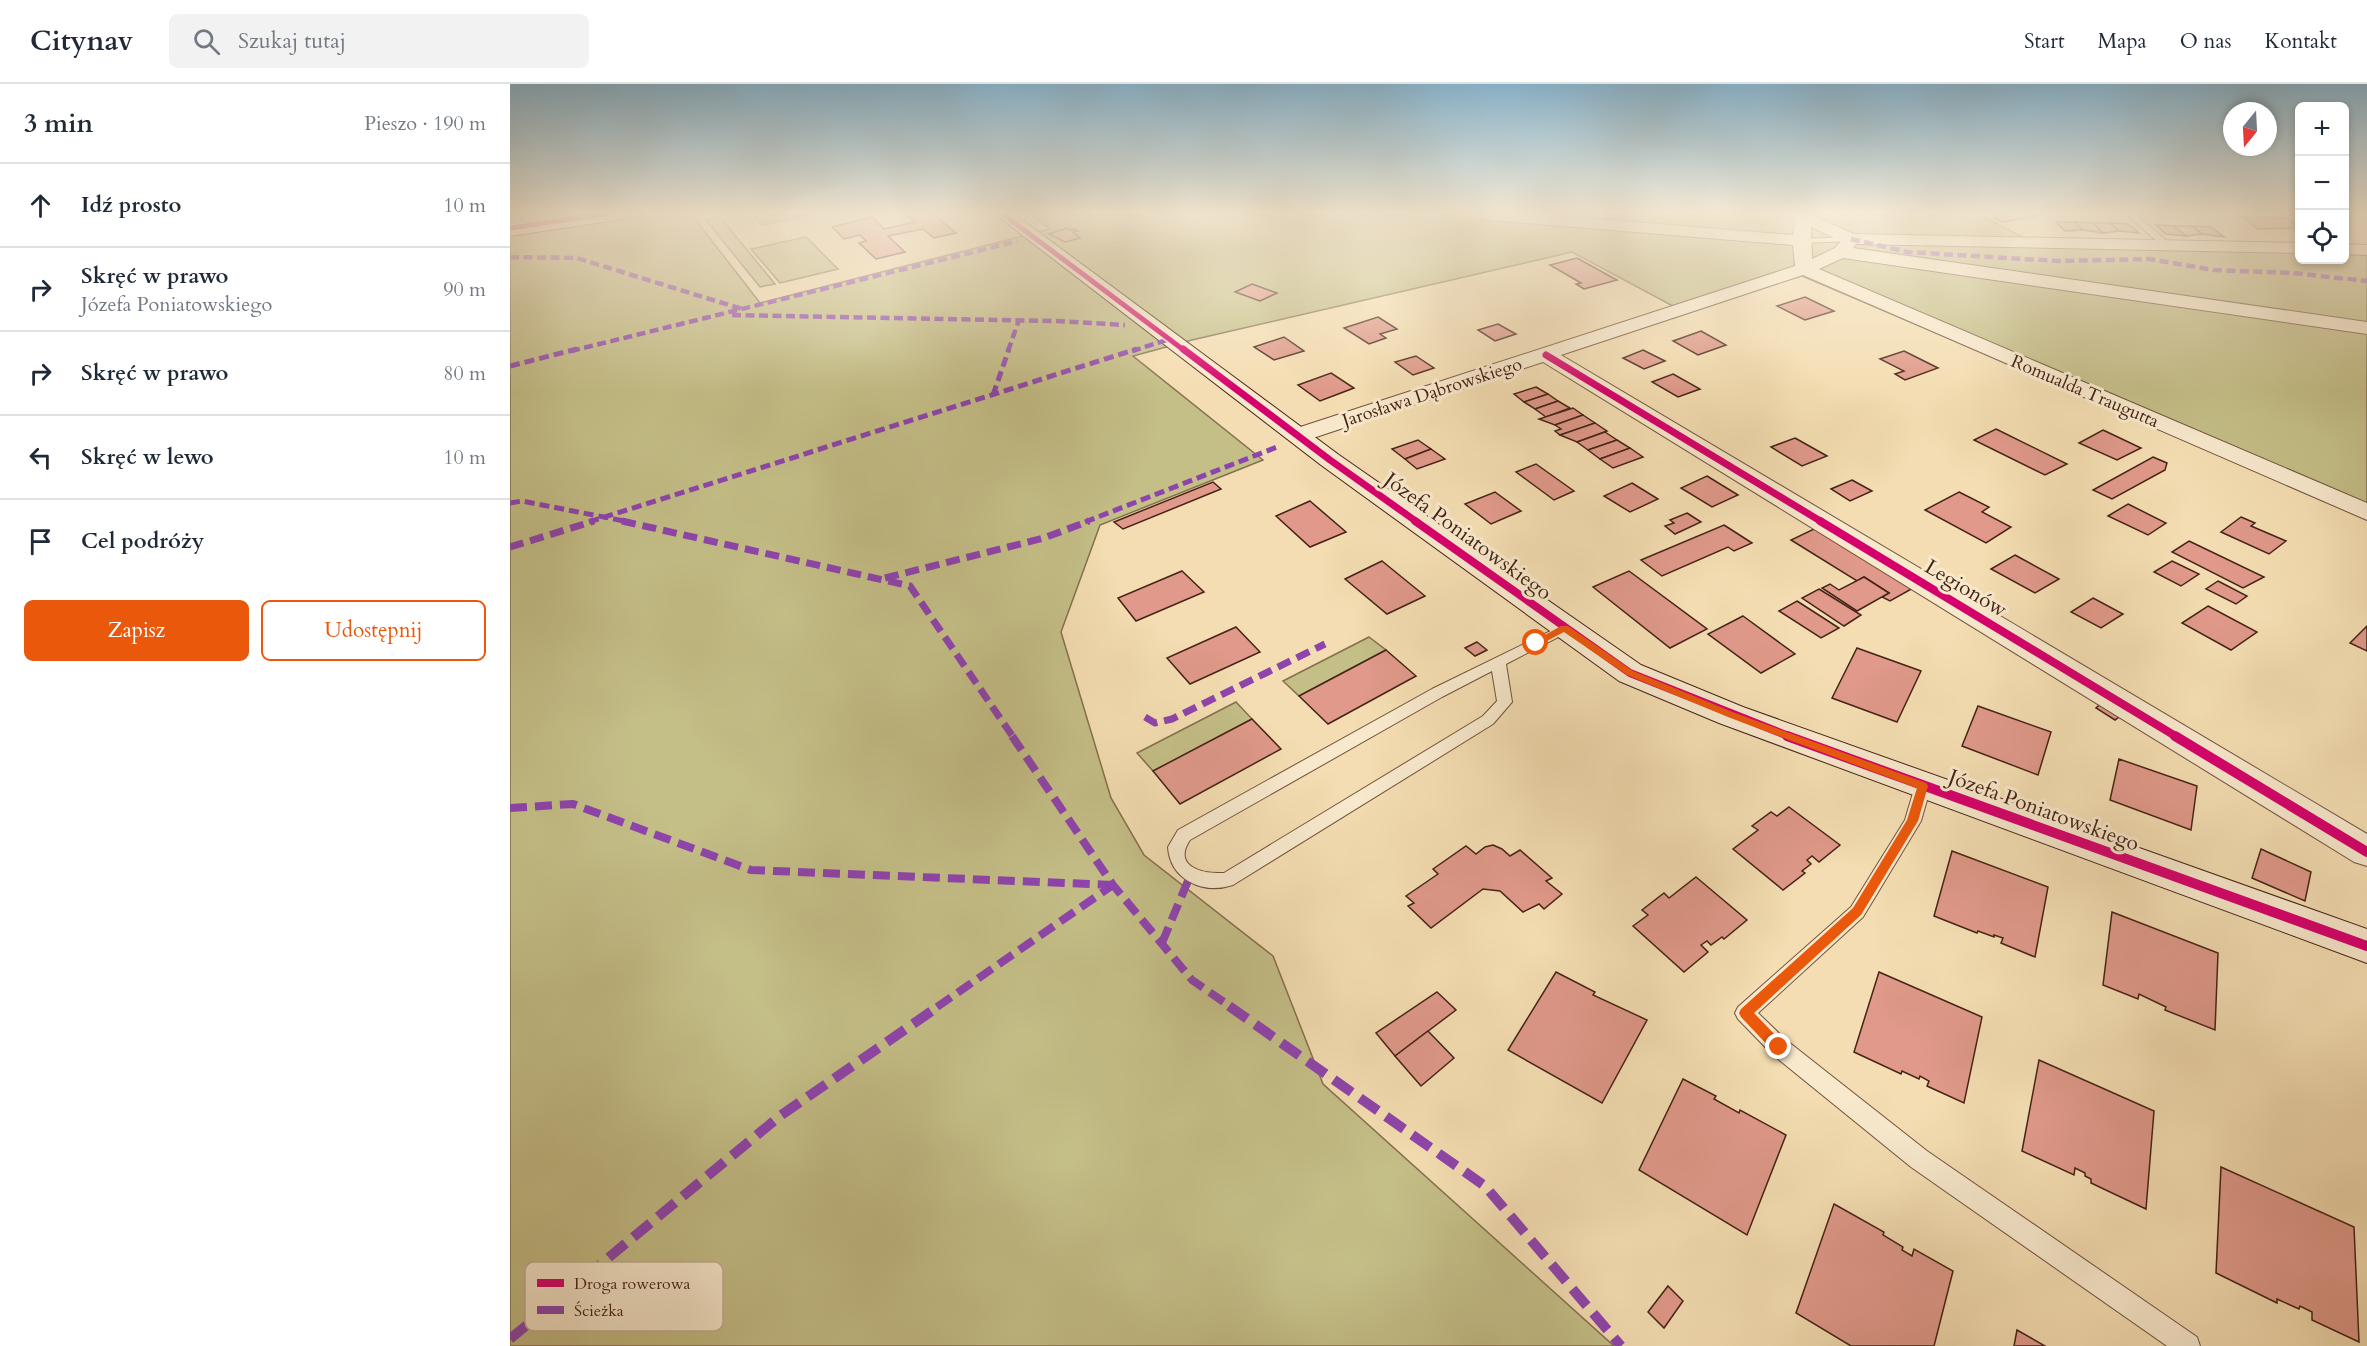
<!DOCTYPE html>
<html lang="pl">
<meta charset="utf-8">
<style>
:root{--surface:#fff;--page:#f2f2f3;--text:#1f2937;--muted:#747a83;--line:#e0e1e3;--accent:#ea580c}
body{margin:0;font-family:Cardo,serif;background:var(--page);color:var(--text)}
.controls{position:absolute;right:18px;top:18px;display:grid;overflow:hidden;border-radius:9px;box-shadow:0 3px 9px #0003}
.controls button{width:54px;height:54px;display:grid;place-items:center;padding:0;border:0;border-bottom:2px solid var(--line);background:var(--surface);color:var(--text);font:30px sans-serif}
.compass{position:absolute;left:1713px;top:18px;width:54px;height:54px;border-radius:50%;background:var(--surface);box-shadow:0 3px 9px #0003;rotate:198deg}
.stop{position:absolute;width:18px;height:18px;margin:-14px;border:4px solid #ea580c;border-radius:50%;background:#fff}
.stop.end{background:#ea580c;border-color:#fff;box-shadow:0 2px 6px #0008}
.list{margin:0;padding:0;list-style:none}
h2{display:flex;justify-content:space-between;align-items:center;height:78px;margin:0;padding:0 24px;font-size:26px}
h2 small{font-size:20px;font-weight:400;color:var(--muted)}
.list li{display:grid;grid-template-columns:39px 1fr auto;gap:18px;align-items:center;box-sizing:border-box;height:84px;padding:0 24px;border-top:2px solid var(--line)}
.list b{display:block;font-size:22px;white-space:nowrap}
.list p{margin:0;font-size:20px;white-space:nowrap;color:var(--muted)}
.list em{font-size:20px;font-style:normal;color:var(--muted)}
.actions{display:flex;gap:12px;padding:18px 24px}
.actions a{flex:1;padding:14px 0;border:2px solid var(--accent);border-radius:9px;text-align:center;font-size:21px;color:var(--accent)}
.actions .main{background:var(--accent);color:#fff}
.icon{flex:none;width:33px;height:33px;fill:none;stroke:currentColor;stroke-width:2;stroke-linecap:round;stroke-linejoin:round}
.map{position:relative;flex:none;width:1857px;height:1262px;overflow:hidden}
header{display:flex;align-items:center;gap:36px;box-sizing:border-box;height:84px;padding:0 30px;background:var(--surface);border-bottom:2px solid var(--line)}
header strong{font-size:28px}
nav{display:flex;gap:33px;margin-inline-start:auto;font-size:21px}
.search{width:420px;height:54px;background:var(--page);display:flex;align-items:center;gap:15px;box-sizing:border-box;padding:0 21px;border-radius:9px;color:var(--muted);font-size:22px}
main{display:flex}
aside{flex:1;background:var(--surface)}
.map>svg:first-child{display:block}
.green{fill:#c4be87;stroke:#84704e;stroke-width:1.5}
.building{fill:#e0998a;stroke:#452315;stroke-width:1.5}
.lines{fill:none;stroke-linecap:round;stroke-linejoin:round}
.lane-casing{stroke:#71523c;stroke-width:2}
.street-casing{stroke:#71523c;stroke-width:2}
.secondary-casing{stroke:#452315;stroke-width:2}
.lane{fill:#f8e9cd;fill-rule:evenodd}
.street{fill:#f8e9cd;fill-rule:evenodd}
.secondary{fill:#f8e9cd;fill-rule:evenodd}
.quiet-far4{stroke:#8e44ad;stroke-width:4.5;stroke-dasharray:9 4.5;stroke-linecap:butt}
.quiet-far3{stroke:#8e44ad;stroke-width:5;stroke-dasharray:10 5;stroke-linecap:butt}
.quiet-far2{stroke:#8e44ad;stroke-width:7;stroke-dasharray:14 7;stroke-linecap:butt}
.quiet-far1{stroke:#8e44ad;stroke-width:8;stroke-dasharray:17 8;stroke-linecap:butt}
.quiet{stroke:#8e44ad;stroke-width:10;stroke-dasharray:22 10;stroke-linecap:butt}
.cycleway-far3-casing{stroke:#f8e9cd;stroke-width:8}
.cycleway-far2-casing{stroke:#f8e9cd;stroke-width:10}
.cycleway-far1-casing{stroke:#f8e9cd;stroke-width:12}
.cycleway-casing{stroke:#f8e9cd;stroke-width:14}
.cycleway-far3{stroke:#d6006c;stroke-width:5}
.cycleway-far2{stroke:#d6006c;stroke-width:7}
.cycleway-far1{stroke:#d6006c;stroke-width:8}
.cycleway{stroke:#d6006c;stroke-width:10}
.route{fill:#ea580c}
.labels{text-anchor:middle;stroke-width:6;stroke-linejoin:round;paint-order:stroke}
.far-street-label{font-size:18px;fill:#452315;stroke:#f8e9cd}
.street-label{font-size:21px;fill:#452315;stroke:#f8e9cd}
.key{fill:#f8e9cd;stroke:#c2ae96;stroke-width:1.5}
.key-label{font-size:16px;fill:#452315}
</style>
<header>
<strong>Citynav</strong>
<div class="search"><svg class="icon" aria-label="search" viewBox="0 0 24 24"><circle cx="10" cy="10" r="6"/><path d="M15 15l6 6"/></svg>Szukaj tutaj</div>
<nav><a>Start</a><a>Mapa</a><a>O nas</a><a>Kontakt</a></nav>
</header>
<main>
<aside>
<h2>3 min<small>Pieszo · 190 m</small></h2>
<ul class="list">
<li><svg class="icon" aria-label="ahead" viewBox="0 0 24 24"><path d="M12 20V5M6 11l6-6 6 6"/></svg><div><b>Idź prosto</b></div><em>10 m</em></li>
<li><svg class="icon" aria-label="right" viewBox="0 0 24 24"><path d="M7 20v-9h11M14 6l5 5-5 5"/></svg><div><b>Skręć w prawo</b><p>Józefa Poniatowskiego</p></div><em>90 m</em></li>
<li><svg class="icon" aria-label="right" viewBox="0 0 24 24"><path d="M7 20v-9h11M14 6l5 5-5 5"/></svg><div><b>Skręć w prawo</b></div><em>80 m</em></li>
<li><svg class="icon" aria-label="left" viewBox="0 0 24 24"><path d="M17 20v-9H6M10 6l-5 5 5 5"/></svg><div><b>Skręć w lewo</b></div><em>10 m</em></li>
<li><svg class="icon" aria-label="arrive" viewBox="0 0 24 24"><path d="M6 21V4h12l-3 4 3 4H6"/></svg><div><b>Cel podróży</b></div></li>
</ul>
<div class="actions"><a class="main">Zapisz</a><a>Udostępnij</a></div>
</aside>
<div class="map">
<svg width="1857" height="1262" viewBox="0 0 1857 1262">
<rect width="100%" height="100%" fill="#f4ddb2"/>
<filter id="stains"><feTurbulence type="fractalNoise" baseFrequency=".00333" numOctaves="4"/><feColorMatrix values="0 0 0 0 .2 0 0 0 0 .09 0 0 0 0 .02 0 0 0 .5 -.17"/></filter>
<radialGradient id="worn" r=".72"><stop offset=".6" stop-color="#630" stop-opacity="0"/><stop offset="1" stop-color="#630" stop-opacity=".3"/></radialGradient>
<!-- green -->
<g class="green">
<polygon points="0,130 181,130 250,219 540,145 519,130 1468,130 1520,157 1789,164 1790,176 1834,176 1835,165 1857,166 1857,432 1292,192 1172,227 1062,168 682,256 623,272 753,376 590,441 551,548 601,714 634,771 763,872 813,1000 1104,1262 0,1262"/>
<polygon points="249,130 303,130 252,141 243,131"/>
<polygon points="210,133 265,200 250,203 196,136"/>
<polygon points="296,153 328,185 270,199 241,165"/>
<polygon points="859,553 876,566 789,612 773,597"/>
<polygon points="726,618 742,635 643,687 627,669"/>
</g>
<!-- building -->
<g class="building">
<polygon points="395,130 423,130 446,149 424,154 413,145 378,152 395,168 366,175 349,159 356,157 350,151 334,155 322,143 362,133 374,145 405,138"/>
<polygon points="1483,130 1521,130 1527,132 1494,138 1485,134 1489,133"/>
<polygon points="1733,133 1777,134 1790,144 1748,145"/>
<polygon points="1546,138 1565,138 1573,146 1555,147"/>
<polygon points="1565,138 1583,139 1593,149 1573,146"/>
<polygon points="1583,139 1600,139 1609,147 1593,149"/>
<polygon points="1600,139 1618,140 1629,149 1609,147"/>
<polygon points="1646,141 1664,142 1676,152 1656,150"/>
<polygon points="1664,142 1682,142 1692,150 1676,152"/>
<polygon points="1682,142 1701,143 1714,153 1692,150"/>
<polygon points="557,144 560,146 565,145 568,147 563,148 570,154 555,158 539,150"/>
<polygon points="1067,174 1107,196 1074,205 1066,200 1071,199 1040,181"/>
<polygon points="742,200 767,209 750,217 725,208"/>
<polygon points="1295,213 1324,227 1295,236 1267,222"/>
<polygon points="868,233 887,245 870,250 876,254 859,260 834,244"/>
<polygon points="988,240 1006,250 985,257 968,246"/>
<polygon points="1191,247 1216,261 1188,271 1163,257"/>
<polygon points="774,253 794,267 764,276 744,263"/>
<polygon points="1133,266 1155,277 1134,285 1113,274"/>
<polygon points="1394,267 1428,284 1395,296 1385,290 1394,287 1370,275"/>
<polygon points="906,272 924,284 903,291 885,278"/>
<polygon points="821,289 844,304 810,317 788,301"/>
<polygon points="1163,290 1190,305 1168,313 1142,298"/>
<polygon points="1026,303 1038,310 1014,318 1004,310"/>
<polygon points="1038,310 1048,317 1025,325 1014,318"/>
<polygon points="1048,317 1060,324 1036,333 1025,325"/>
<polygon points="1063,324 1073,331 1045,341 1029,335"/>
<polygon points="1073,331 1085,339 1050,351 1045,347 1051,345 1045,341"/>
<polygon points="1085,339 1097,347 1067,358 1050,351"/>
<polygon points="1486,345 1557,380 1535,391 1464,356"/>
<polygon points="1593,346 1631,364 1607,376 1569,359"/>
<polygon points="1095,348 1107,356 1078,366 1067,358"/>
<polygon points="1285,354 1317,372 1292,382 1261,363"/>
<polygon points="908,356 921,365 895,375 882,365"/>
<polygon points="1107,356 1120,364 1090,375 1078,366"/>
<polygon points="1120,364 1133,373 1103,384 1090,375"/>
<polygon points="921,365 935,375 907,385 895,375"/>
<polygon points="1643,373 1657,379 1655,386 1602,415 1583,406"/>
<polygon points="1026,380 1064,407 1044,416 1006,388"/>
<polygon points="1197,392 1228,411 1202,423 1171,404"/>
<polygon points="1342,396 1362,407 1340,417 1321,405"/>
<polygon points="703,398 711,405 613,445 604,438"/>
<polygon points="1122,399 1148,415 1120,428 1094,412"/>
<polygon points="985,408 1011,427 981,440 955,420"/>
<polygon points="1449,408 1479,423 1472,428 1501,443 1476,459 1415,426"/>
<polygon points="800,417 836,448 800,463 766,432"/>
<polygon points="1618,420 1656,439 1638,451 1598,432"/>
<polygon points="1177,429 1191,438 1165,450 1155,442 1164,439 1160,436"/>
<polygon points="1731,433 1745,439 1741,442 1776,457 1759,470 1711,448"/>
<polygon points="1214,441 1242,459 1224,467 1218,463 1152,492 1131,476"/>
<polygon points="1306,444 1405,503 1380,517 1372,513 1379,509 1354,493 1347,497 1281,456"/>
<polygon points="1679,457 1754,493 1733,504 1662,468"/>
<polygon points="1505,471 1549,495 1525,509 1481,485"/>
<polygon points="872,477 915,512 877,530 835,495"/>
<polygon points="1662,477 1689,490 1671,502 1644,488"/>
<polygon points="672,487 694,508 626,537 608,514"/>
<polygon points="1119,487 1197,545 1160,564 1083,503"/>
<polygon points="1354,493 1379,509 1347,527 1312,504 1320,500 1329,506"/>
<polygon points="1708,497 1737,512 1726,520 1696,505"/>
<polygon points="1309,505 1351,531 1334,542 1292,514"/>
<polygon points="1583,514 1613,530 1591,544 1561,528"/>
<polygon points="1287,517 1329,544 1311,554 1269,527"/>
<polygon points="1698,522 1747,548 1721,566 1672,539"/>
<polygon points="1233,532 1285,570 1251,589 1198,550"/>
<polygon points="1857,542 1857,567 1840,559"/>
<polygon points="726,543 750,568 680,600 657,574"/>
<polygon points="967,558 977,566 965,572 955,564"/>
<polygon points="1347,564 1411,587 1387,638 1322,614"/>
<polygon points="876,566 906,592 818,640 789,612"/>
<polygon points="1593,618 1613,630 1605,636 1586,624"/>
<polygon points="1468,622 1541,648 1528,691 1452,662"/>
<polygon points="742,635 771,665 670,720 643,687"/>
<polygon points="1609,675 1687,702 1681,746 1600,716"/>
<polygon points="1279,723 1330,761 1309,778 1302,772 1297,776 1301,780 1292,787 1295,789 1273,806 1223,765 1248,746 1242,742 1261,728 1267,732"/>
<polygon points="983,761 992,765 1000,772 1010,766 1042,794 1036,797 1052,810 1034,825 1029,820 1013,828 990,807 973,805 921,844 898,822 904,819 896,812 928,790 923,785 956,762 966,770 975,763"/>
<polygon points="1751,765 1801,788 1795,817 1742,794"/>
<polygon points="1442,767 1538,803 1525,873 1491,859 1493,854 1484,851 1484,853 1468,847 1467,849 1424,832"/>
<polygon points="1186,793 1237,836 1214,855 1212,853 1201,861 1197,857 1191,861 1198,868 1174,888 1123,842 1138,831 1132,826 1154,809 1159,814"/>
<polygon points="1602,828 1708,869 1705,946 1655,926 1656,923 1629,910 1628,915 1593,901"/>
<polygon points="1046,888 1085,908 1083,911 1137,936 1092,1019 998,966"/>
<polygon points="1369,888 1472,933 1454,1019 1417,1002 1419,997 1410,992 1409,995 1392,987 1391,990 1344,968"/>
<polygon points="927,908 946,926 885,972 866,949"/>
<polygon points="918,947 944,974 911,1002 885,972"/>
<polygon points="1529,976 1644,1027 1636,1125 1581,1099 1581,1095 1575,1092 1575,1089 1565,1084 1564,1091 1512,1067"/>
<polygon points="1173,995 1206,1012 1204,1015 1229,1029 1230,1026 1276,1051 1237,1151 1129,1086"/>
<polygon points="1711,1083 1844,1143 1849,1258 1802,1236 1802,1228 1790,1222 1789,1225 1767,1215 1767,1219 1706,1189"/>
<polygon points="1324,1120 1374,1148 1373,1151 1393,1163 1392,1166 1402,1172 1404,1165 1443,1187 1424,1262 1341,1262 1286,1229"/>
<polygon points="1158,1202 1173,1217 1154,1244 1138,1228"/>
<polygon points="1507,1246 1535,1262 1504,1262"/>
</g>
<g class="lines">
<!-- lane casing -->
<g class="lane-casing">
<g id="lane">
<polygon points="1617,130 1626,130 1659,159 1659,163 1653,163"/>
<polygon points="1341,153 1344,153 1344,157 1291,159 1287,157 1291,155"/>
<path d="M1055,540L1062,544L1060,547L996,580L1002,618L983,640L723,801C693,811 660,796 658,763L668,746L922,605ZM982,587L987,617L973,632L714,789C693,790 662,783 680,756L932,613Z"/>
<polygon points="1413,696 1419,698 1421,702 1411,737 1353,833 1248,929 1276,956 1417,1067 1687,1253 1690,1262 1657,1262 1401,1083 1262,970 1228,935 1225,929 1228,923 1341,823 1395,736 1405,702 1407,698"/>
</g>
</g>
<!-- street casing -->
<g class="street-casing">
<g id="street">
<path d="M959,130H1026L1283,151L1285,135L1278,130H1299L1344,150L1790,159V169L1346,160L1343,164L1857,238V250L1333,174L1309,185L1857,419V436L1293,191L1051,271L1857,750V782L1844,778L1033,278L797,356L789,358L781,356L778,351L781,346L1285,182L1283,161L967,135ZM1301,143L1331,157L1325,164L1302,175Z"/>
<polygon points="1834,160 1857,161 1857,171 1834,170"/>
</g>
</g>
<!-- secondary casing -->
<g class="secondary-casing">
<g id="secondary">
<polygon points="79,130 121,130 119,134 113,135 0,152 0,142"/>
<polygon points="485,130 504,130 829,371 1131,581 1233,623 1857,845 1857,879 1209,639 1109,597 811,381"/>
</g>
</g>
<!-- lane -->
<use href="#lane" class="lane"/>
<!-- street -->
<use href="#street" class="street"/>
<!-- secondary -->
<use href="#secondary" class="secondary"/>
<!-- quiet-far4 -->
<g class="quiet-far4">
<polyline points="1341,155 1398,168 1548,177 1639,175 1704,186 1783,189 1857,197"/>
<polyline points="0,173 67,174 232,225"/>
<polyline points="222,231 547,237 615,241"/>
<polyline points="61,267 508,157"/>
<polyline points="498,267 509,236"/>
<polyline points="622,267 660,255"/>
</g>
<!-- quiet-far3 -->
<g class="quiet-far3">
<polyline points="0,282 67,265"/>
<polyline points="483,311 499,265"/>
<polyline points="0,419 12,417 119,438"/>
<polyline points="79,438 627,265"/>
<polyline points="575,438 767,363"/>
</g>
<!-- quiet-far2 -->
<g class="quiet-far2">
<polyline points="112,437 400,502 503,653"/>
<polyline points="0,463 84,437"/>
<polyline points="375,494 534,454 579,437"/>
<polyline points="635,633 645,639 662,635 815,560"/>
</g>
<!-- quiet-far1 -->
<g class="quiet-far1">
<polyline points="502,652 603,801 682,896 721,923"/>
<polyline points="0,724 63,720 241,786 603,801"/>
<polyline points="652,859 680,792"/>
<polyline points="427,923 603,801"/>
</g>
<!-- quiet -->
<g class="quiet">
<polyline points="719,922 975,1102 1111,1262"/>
<polyline points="0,1255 270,1032 429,922"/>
</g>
<!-- cycleway-far3 casing -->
<g class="cycleway-far3-casing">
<g id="cycleway-far3">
<polyline points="493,130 675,267"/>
<polyline points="0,144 94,130"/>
</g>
</g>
<!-- cycleway-far2 casing -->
<g class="cycleway-far2-casing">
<g id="cycleway-far2">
<polyline points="673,265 820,376 907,438"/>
<polyline points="1036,271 1312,438"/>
</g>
</g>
<!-- cycleway-far1 casing -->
<g class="cycleway-far1-casing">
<g id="cycleway-far1">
<polyline points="905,437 1120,589 1281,653"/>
<polyline points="1310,437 1667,653"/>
</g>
</g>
<!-- cycleway casing -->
<g class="cycleway-casing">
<g id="cycleway">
<polyline points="1277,652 1857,862"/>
<polyline points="1665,652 1857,768"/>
</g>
</g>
<!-- cycleway-far3 -->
<use href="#cycleway-far3" class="cycleway-far3"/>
<!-- cycleway-far2 -->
<use href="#cycleway-far2" class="cycleway-far2"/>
<!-- cycleway-far1 -->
<use href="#cycleway-far1" class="cycleway-far1"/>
<!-- cycleway -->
<use href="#cycleway" class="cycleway"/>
</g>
<!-- sky -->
<linearGradient id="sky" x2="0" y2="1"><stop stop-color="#89b7d1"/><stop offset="0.42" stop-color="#faf0dc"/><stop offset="1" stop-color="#faf0dc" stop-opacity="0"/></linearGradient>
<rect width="1857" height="307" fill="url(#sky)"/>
<!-- route -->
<polygon class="route" points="1051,542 1058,542 1123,587 1225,629 1416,699 1418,702 1408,737 1351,831 1244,929 1273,959 1275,963 1273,968 1264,968 1231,933 1229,929 1231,925 1343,824 1397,736 1407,704 1218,633 1117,591 1054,548 1029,561 1021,559"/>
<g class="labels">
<!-- far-street labels -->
<g class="far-street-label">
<text transform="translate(1575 307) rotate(23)" y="6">Romualda Traugutta</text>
<text transform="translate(922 308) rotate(-18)" y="6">Jarosława Dąbrowskiego</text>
</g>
<!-- street labels -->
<g class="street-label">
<text transform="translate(958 452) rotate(36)" y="7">Józefa Poniatowskiego</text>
<text transform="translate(1456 504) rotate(31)" y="7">Legionów</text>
<text transform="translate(1534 726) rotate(20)" y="7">Józefa Poniatowskiego</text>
</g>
</g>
<!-- legend -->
<rect x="15" y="1178" width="198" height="69" rx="9" class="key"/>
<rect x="27" y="1195" width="27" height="8" fill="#d6006c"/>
<rect x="27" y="1222" width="27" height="8" fill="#8e44ad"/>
<g class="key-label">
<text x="64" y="1205">Droga rowerowa</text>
<text x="64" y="1232">Ścieżka</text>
</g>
<rect width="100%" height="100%" filter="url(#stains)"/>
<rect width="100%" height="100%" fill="url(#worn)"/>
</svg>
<div class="controls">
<button>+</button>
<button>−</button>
<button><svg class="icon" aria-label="locate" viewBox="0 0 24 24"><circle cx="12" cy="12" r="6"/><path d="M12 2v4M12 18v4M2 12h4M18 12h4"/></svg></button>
</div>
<svg class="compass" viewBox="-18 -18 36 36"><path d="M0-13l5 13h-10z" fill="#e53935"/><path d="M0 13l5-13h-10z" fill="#747a83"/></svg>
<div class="stop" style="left:1026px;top:559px"></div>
<div class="stop end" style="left:1269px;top:963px"></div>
</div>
</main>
